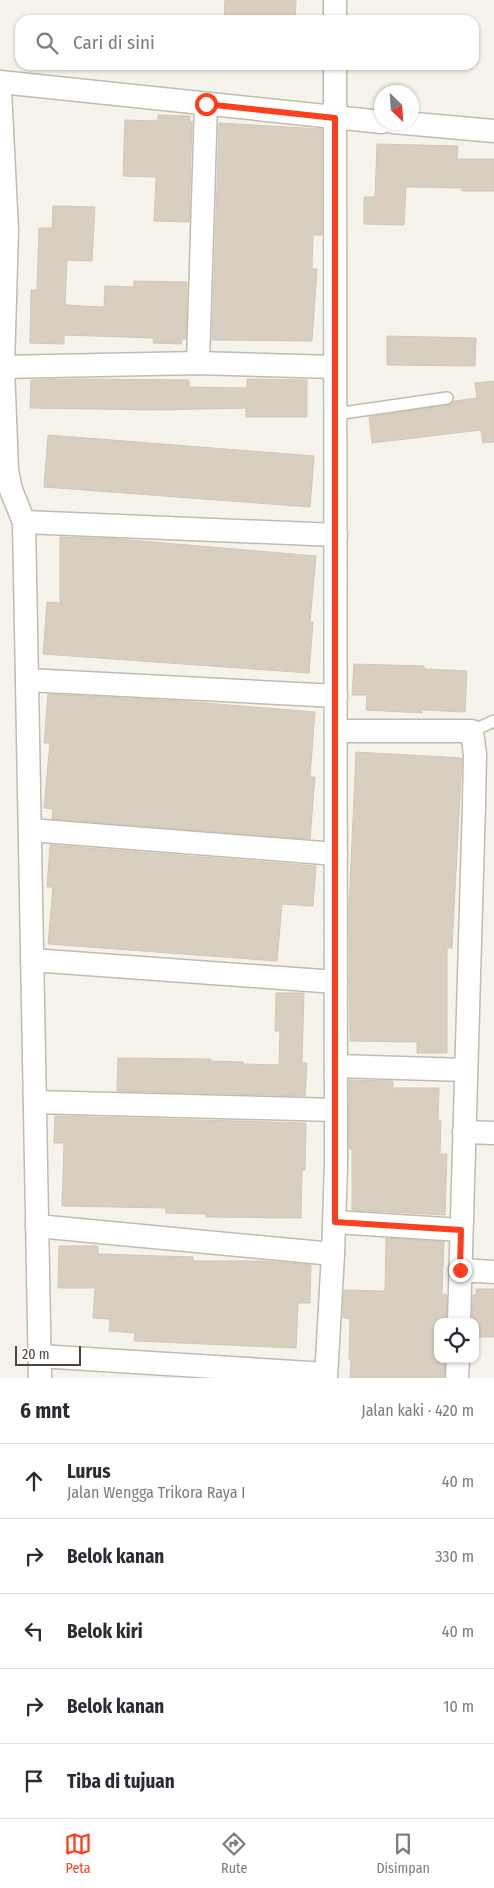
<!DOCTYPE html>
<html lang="id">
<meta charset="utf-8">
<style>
:root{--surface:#fff;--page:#f7f7f7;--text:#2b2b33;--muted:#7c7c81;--line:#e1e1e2;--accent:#fc3f1d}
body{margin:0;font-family:"Fira Sans Condensed",sans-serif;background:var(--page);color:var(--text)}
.controls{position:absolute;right:15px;bottom:15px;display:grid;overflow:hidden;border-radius:10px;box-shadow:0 1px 4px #0004}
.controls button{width:45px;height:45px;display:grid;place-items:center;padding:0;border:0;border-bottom:1px solid var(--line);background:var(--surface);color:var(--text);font:25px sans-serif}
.compass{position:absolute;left:374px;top:85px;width:45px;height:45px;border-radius:50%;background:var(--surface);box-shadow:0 1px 4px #0004;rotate:155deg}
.scale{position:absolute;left:15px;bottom:12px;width:66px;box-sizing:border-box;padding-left:5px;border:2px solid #4b4439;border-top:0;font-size:14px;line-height:18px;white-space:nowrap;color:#4b4439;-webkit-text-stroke:4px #fff;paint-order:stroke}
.stop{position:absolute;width:15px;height:15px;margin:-11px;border:4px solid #fc3f1d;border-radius:50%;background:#fff}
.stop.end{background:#fc3f1d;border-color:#fff;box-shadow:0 1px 5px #0008}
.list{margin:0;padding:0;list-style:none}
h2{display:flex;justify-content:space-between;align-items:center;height:65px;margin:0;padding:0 20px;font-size:21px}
h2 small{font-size:16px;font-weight:400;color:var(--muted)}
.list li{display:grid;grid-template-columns:32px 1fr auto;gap:15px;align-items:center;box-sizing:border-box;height:75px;padding:0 20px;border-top:1px solid var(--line)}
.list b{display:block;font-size:19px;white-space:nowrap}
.list p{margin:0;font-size:16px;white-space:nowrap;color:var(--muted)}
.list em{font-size:16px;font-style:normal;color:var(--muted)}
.icon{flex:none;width:28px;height:28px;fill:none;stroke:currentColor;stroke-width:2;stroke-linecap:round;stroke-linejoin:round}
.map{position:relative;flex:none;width:494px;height:1378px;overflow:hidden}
.search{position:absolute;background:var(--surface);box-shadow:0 1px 4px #0004;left:15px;right:15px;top:15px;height:55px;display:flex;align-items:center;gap:12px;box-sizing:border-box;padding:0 18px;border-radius:15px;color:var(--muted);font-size:19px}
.sheet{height:440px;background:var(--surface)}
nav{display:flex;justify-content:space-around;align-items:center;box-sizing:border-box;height:70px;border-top:1px solid var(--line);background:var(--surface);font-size:14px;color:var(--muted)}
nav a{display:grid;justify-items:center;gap:2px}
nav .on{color:var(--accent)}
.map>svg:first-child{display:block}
.building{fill:#d8cfc1;stroke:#d3c7b4}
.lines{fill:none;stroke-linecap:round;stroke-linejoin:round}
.lane-casing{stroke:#c2bbae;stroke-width:14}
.street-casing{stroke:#c2bbae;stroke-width:25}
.lane{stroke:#fff;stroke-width:11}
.street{stroke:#fff;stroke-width:22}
.route{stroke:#fc3f1d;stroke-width:6}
</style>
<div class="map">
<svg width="494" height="1378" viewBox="0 0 494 1378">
<rect width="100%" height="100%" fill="#f6f3ec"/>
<!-- building -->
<g class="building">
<polygon points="225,0 296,0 295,20 224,20"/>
<polygon points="158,115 190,116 190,122 192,122 189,222 154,221 156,177 123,176 125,120 158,121"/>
<polygon points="219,123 322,129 322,235 313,235 312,269 317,269 312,341 212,340"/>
<polygon points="377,144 458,146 457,159 494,159 494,191 462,191 462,188 406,187 404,225 364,224 364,197 375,197"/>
<polygon points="53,206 95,207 92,261 67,260 65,305 104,307 105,286 134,287 134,281 187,282 186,339 182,339 181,344 153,343 154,338 64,335 64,344 30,343 31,290 37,290 39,228 52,228"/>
<polygon points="387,336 476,338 475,366 387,365"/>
<polygon points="76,379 189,380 189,387 247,388 247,379 307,380 307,417 246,417 246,408 157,410 30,408 31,380"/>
<polygon points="494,381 494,442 483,443 481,430 372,443 369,417 448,405 454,401 477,398 475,383"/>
<polygon points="48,435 314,456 310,507 44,487"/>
<polygon points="60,537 118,539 316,556 310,622 313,622 309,673 43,654 47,602 60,603"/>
<polygon points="354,664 424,666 424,669 467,671 465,712 422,710 422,713 366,710 367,695 352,695"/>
<polygon points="48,694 180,701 315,712 310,777 315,777 310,839 52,819 53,809 44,808 50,743 44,743"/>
<polygon points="356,752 462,758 452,948 447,948 447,1053 417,1053 417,1042 350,1041 349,907"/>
<polygon points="50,845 316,866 313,906 282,904 277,961 48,944 53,887 47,887"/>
<polygon points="276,993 304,993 302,1063 307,1063 305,1096 117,1091 118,1058 211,1059 211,1061 243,1062 243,1064 279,1065 280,1031 275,1031"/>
<polygon points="349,1080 393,1081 393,1088 439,1088 438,1120 441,1120 440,1154 447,1154 445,1215 352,1210 352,1149 349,1149"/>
<polygon points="55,1116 306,1123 305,1170 302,1170 301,1218 206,1217 206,1214 166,1213 166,1208 62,1206 64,1143 54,1143"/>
<polygon points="386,1238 444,1242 442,1294 447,1295 446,1322 438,1321 438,1359 445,1359 444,1378 350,1378 351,1359 349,1359 350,1319 343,1318 344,1290 385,1291"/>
<polygon points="59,1246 98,1246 98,1254 193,1257 193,1261 263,1261 311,1265 310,1303 298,1303 296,1348 134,1341 135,1333 109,1331 110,1319 93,1318 95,1288 58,1288"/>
<polygon points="476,1289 494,1289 494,1337 475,1337 475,1322 472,1322 473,1295 476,1295"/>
</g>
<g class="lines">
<!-- lane casing -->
<g class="lane-casing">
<g id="lane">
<polyline points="336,414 447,398"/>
<polyline points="472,731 494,721"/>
</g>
</g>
<!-- street casing -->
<g class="street-casing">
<g id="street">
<polyline points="335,0 335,20"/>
<polyline points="0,82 382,122"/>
<polyline points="0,90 7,230 3,367 7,470 11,490 24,522 40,1378"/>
<polyline points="393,122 494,131"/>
<polyline points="198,363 206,104"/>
<polyline points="3,367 198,363 335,367"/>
<polyline points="24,522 336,535"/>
<polyline points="27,680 336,696"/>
<polyline points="336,731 472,731 475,755 474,803 459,1322"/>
<polyline points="30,830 336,854"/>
<polyline points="32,960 336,982"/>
<polyline points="336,1066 466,1070"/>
<polyline points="35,1102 336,1110"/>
<polyline points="464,1132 494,1133"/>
<polyline points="335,1222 461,1230"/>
<polyline points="37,1226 333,1254"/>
<polyline points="460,1270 494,1272"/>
<polyline points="39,1356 326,1374"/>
<polyline points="326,1378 333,1254 336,1165 335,65"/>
<polyline points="457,1378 458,1359"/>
</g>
</g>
<!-- lane -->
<use href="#lane" class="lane"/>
<!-- street -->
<use href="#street" class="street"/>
</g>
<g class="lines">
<!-- route -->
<polyline class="route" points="206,104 335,118 335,1222 461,1230 460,1270"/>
</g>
</svg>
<div class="controls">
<button><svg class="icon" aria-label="locate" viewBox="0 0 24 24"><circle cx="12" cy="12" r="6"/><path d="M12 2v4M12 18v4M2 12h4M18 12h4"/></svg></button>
</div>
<svg class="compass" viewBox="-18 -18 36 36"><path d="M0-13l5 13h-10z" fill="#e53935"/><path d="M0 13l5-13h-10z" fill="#7c7c81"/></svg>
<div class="scale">20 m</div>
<div class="stop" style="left:206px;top:104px"></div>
<div class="stop end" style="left:460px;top:1270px"></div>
<div class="search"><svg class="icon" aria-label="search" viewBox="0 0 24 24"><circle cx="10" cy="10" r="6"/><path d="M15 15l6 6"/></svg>Cari di sini</div>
</div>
<section class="sheet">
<h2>6 mnt<small>Jalan kaki · 420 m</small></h2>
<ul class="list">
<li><svg class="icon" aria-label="ahead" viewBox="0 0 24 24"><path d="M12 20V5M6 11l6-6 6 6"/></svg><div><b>Lurus</b><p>Jalan Wengga Trikora Raya I</p></div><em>40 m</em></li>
<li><svg class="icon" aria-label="right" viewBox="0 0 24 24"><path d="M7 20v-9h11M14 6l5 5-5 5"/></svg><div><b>Belok kanan</b></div><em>330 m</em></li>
<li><svg class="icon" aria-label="left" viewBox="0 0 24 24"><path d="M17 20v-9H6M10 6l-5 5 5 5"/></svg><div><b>Belok kiri</b></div><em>40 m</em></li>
<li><svg class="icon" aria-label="right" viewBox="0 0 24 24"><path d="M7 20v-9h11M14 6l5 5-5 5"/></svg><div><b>Belok kanan</b></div><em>10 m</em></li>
<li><svg class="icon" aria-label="arrive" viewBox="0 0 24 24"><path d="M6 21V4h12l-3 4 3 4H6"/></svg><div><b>Tiba di tujuan</b></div></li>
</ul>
</section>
<nav>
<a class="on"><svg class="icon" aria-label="map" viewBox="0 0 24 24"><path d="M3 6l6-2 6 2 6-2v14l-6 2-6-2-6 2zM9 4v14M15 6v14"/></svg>Peta</a>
<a><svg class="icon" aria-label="directions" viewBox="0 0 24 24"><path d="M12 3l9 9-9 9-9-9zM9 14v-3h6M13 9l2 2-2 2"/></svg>Rute</a>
<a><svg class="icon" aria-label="saved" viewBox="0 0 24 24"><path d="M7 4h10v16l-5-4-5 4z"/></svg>Disimpan</a>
</nav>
